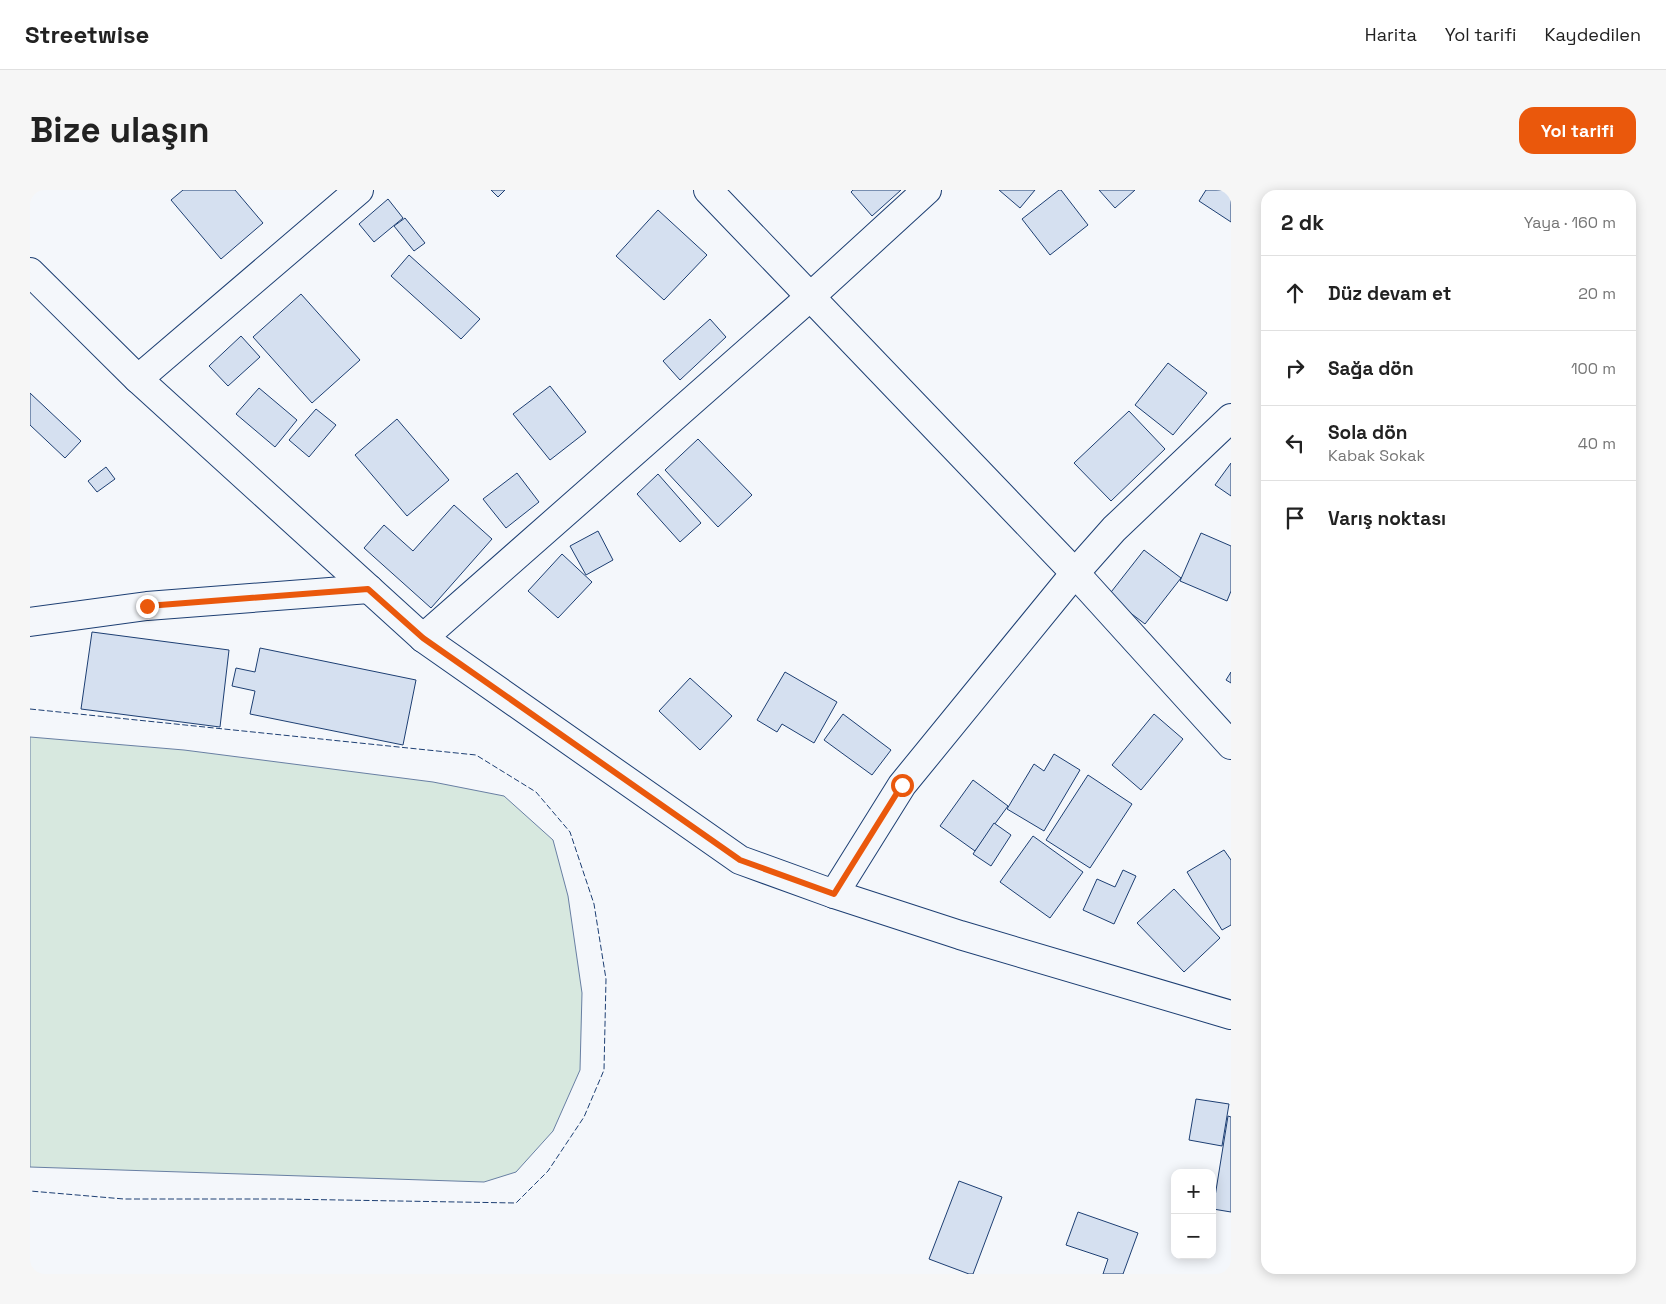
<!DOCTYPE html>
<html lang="tr">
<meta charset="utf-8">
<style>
:root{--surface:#fff;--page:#f6f6f6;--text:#222;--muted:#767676;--line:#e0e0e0;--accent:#ea580c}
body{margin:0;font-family:"Space Grotesk",sans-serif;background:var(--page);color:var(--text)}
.controls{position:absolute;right:15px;bottom:15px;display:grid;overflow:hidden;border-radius:10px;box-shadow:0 2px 12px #0003}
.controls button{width:45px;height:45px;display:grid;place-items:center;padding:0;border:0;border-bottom:1px solid var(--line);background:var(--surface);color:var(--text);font:25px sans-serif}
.stop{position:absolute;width:15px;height:15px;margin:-11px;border:4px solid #ea580c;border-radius:50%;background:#fff}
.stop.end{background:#ea580c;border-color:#fff;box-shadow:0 1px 5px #0008}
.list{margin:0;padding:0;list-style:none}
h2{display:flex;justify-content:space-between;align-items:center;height:65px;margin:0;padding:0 20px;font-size:21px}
h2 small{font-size:16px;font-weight:400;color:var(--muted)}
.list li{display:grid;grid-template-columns:32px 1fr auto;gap:15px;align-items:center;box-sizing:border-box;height:75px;padding:0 20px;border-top:1px solid var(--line)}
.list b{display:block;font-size:19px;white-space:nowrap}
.list p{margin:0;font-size:16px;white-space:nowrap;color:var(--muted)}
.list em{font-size:16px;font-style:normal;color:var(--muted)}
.icon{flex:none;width:28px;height:28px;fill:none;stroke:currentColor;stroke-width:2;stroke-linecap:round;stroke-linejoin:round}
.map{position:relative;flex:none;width:1201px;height:1084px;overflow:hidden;border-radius:15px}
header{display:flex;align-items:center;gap:30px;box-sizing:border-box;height:70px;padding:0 25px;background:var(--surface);border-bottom:1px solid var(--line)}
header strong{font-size:24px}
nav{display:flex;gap:28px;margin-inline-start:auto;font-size:18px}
.intro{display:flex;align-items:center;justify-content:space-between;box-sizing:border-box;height:120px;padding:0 30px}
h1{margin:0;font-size:35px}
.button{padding:12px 22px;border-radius:15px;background:var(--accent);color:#fff;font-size:18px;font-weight:700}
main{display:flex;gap:30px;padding:0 30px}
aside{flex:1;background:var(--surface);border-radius:15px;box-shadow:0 2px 12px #0003}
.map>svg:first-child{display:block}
.green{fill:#d7e8df;stroke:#687fa3}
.building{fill:#d5e0f0;stroke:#1d3f73}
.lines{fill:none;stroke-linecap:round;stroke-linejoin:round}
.street-casing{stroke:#1d3f73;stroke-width:30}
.street{stroke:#f4f7fb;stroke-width:28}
.fence{stroke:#1d3f73;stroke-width:1;stroke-dasharray:6 2.5;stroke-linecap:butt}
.route{stroke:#ea580c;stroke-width:6}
</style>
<header>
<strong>Streetwise</strong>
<nav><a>Harita</a><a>Yol tarifi</a><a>Kaydedilen</a></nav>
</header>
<div class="intro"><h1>Bize ulaşın</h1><a class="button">Yol tarifi</a></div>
<main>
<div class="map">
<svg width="1201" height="1084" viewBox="0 0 1201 1084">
<rect width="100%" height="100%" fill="#f4f7fb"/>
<!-- green -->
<polygon class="green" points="0,547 154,560 403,592 474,606 523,650 538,706 552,803 550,880 523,941 486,982 454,992 0,977"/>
<!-- building -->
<g class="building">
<polygon points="153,0 205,0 233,33 191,69 141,10"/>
<polygon points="461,0 475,0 468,7"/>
<polygon points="823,0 871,0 842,26 821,2"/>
<polygon points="969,0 1005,0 990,18"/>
<polygon points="1029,0 1031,0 1058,35 1020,65 992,29"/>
<polygon points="1069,0 1105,0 1085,18"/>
<polygon points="1176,0 1201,0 1201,32 1169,11"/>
<polygon points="358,9 373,28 344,52 329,34"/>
<polygon points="628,20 677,65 634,110 586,66"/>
<polygon points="375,28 395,53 384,61 364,36"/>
<polygon points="379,65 450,129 431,149 361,86"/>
<polygon points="271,104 330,170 282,213 223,147"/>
<polygon points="680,129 696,147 650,190 633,171"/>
<polygon points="211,146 230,167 198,196 179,176"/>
<polygon points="1138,173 1177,203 1143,245 1105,215"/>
<polygon points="520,196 556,242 520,270 483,224"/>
<polygon points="229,198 267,230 245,257 206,224"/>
<polygon points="0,203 51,251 35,268 0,235"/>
<polygon points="286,219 306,235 279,267 259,250"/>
<polygon points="1099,221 1135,259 1081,311 1044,273"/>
<polygon points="367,229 419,290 377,326 325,265"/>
<polygon points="668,249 722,305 688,337 635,280"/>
<polygon points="1201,273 1201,306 1185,295"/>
<polygon points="76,277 85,289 67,302 58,291"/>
<polygon points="487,283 509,312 476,338 453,309"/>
<polygon points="628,284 671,333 650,352 607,304"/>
<polygon points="424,315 462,349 401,418 334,358 354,335 383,361"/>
<polygon points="568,341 583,370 556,385 540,356"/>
<polygon points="1171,343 1201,356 1201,401 1197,411 1150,391"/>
<polygon points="1114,360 1151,388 1115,434 1078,406"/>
<polygon points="532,364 562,392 528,428 498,401"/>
<polygon points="62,442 199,460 190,537 51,519"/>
<polygon points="230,458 386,490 373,555 220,524 225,501 202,496 206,478 225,482"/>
<polygon points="755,482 807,512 784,553 752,534 747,542 727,530"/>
<polygon points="1201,482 1201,493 1196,490"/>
<polygon points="660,488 702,526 670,560 629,521"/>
<polygon points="813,524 861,560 842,585 794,550"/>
<polygon points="1124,524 1153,549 1111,600 1082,575"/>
<polygon points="1024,564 1050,580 1014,641 977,619 1004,574 1014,581"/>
<polygon points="1058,585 1102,614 1060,678 1016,650"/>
<polygon points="943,590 978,616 945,661 910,636"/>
<polygon points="964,633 981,645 961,676 943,664"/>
<polygon points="1003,646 1053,682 1020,728 970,692"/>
<polygon points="1194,660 1201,670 1201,735 1192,740 1157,682"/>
<polygon points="1093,680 1106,686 1084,734 1053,720 1067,689 1085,697"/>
<polygon points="1144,699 1190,748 1154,782 1107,733"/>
<polygon points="1166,909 1199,914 1192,956 1159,950"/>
<polygon points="1198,926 1201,927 1201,1022 1183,1019"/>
<polygon points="929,991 972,1007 943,1084 939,1084 899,1069"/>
<polygon points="1048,1022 1108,1043 1093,1084 1073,1084 1078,1069 1036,1055"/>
</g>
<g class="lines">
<!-- street casing -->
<g class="street-casing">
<g id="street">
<polyline points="678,0 1045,383 1201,555"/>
<polyline points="0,82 108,189 393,448 710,670 804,704 930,745 1201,825"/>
<polyline points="108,189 329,0"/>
<polyline points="0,432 117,416 339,399"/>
<polyline points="393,448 780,107 897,0"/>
<polyline points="804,704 872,595 1045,383 1084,339 1201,228"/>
</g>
</g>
<!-- street -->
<use href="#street" class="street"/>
<!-- fence -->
<polyline class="fence" points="0,519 446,565 506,602 540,642 564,714 576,789 574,880 554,927 518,981 486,1013 252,1009 94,1009 0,1001"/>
</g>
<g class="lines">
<!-- route -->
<polyline class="route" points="117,416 338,399 393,448 710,670 804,704 872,595"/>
</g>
</svg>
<div class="controls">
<button>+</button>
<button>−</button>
</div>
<div class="stop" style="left:872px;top:595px"></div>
<div class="stop end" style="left:117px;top:416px"></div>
</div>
<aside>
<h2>2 dk<small>Yaya · 160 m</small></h2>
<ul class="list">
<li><svg class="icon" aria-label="ahead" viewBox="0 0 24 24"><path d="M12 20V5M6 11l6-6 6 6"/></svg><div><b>Düz devam et</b></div><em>20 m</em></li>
<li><svg class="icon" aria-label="right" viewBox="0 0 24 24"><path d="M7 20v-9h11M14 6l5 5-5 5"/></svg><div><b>Sağa dön</b></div><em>100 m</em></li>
<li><svg class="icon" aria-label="left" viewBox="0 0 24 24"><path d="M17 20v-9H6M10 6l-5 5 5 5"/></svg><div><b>Sola dön</b><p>Kabak Sokak</p></div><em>40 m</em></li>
<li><svg class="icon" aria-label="arrive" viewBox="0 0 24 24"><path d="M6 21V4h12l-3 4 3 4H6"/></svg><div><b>Varış noktası</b></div></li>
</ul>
</aside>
</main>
